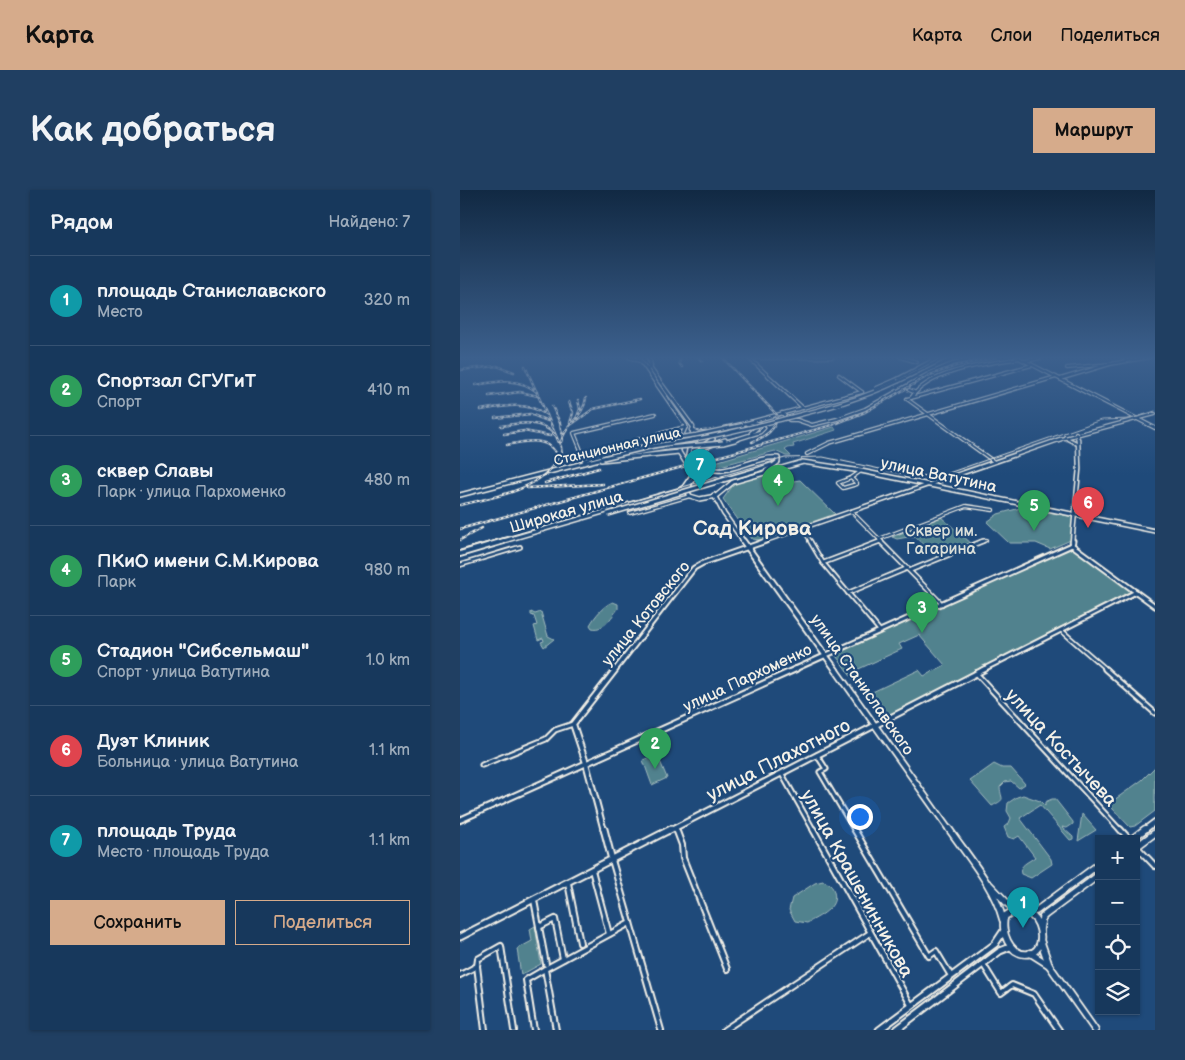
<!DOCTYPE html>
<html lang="ru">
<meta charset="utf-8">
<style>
:root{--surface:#17385c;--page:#203f62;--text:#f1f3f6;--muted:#9eacbb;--line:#365272;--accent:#d6ab8b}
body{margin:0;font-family:"Balsamiq Sans",sans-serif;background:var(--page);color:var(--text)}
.controls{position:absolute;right:15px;bottom:15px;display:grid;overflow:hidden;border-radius:0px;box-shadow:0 1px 4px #0004}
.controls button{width:45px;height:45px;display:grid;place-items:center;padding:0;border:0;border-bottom:1px solid var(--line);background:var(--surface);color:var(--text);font:25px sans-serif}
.you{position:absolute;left:399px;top:626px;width:18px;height:18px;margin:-12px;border:4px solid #fff;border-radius:50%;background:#1a73e8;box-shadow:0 0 0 8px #1a73e833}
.badge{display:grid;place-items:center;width:32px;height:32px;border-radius:50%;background:var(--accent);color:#fff;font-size:16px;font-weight:700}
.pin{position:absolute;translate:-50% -41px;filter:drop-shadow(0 1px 2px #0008)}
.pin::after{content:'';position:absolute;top:26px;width:18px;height:15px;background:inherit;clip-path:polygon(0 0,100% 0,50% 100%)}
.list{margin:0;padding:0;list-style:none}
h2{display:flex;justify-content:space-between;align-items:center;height:65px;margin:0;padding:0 20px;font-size:21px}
h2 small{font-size:16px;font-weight:400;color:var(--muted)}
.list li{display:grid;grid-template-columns:32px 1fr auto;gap:15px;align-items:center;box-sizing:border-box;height:90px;padding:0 20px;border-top:1px solid var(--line)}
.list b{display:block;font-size:19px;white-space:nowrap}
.list p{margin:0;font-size:16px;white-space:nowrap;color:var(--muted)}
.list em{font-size:16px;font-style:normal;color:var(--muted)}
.actions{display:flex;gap:10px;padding:15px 20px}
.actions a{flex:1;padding:11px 0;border:1px solid var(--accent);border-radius:0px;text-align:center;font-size:18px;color:var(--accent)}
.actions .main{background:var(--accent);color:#111}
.icon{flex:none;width:28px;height:28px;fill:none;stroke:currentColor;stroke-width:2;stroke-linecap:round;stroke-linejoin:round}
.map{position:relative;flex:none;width:695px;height:840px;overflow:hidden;border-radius:0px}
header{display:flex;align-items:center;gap:30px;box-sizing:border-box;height:70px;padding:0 25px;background:var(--accent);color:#111}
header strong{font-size:24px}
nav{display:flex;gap:28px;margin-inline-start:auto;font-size:18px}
.intro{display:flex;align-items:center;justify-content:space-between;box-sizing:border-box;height:120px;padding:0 30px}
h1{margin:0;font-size:35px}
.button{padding:12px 22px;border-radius:0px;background:var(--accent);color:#111;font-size:18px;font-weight:700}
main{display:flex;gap:30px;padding:0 30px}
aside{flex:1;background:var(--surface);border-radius:0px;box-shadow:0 1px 4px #0004}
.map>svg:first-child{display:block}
.green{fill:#51828e;stroke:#a2babb;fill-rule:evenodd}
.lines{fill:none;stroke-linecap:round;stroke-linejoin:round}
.street-far3-casing{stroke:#f4f1e8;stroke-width:4.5}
.street-far2-casing{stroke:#f4f1e8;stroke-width:6}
.street-far1-casing{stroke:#f4f1e8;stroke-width:7}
.street-casing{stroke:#f4f1e8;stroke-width:8}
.secondary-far4-casing{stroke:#f4f1e8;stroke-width:4.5}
.secondary-far3-casing{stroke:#f4f1e8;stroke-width:5.5}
.secondary-far2-casing{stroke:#f4f1e8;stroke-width:7}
.secondary-far1-casing{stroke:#f4f1e8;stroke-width:8}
.secondary-casing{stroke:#f4f1e8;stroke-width:9}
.primary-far4-casing{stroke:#f4f1e8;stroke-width:5}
.primary-far3-casing{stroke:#f4f1e8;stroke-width:6}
.primary-far2-casing{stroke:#f4f1e8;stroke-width:8}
.primary-far1-casing{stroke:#f4f1e8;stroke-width:8}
.primary-casing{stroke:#f4f1e8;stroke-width:9}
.street-far3{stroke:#1f4a7a;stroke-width:2}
.street-far2{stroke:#1f4a7a;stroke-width:2.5}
.street-far1{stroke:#1f4a7a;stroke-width:3}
.street{stroke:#1f4a7a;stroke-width:4}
.secondary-far4{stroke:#1f4a7a;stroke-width:2}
.secondary-far3{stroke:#1f4a7a;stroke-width:2.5}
.secondary-far2{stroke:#1f4a7a;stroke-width:3}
.secondary-far1{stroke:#1f4a7a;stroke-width:4}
.secondary{stroke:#1f4a7a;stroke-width:5}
.primary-far4{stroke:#1f4a7a;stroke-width:2.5}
.primary-far3{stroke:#1f4a7a;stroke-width:3}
.primary-far2{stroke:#1f4a7a;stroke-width:4}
.primary-far1{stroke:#1f4a7a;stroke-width:4.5}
.primary{stroke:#1f4a7a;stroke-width:5.5}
.tram{stroke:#f4f1e8;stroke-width:1}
.rail-casing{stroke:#f4f1e8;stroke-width:2.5}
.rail{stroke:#1f4a7a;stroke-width:1;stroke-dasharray:2.5;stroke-linecap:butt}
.primary-bridge-far1-casing{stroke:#f4f1e8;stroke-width:5;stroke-linecap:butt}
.primary-bridge-casing{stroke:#f4f1e8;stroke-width:6;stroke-linecap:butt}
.primary-bridge-far1{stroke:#1f4a7a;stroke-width:2.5}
.primary-bridge{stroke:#1f4a7a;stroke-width:3}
.labels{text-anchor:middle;stroke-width:4.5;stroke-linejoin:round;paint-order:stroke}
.far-street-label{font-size:14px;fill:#f4f1e8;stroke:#1f4a7a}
.street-label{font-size:16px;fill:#f4f1e8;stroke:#1f4a7a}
.park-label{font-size:16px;fill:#dce0da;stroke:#1f4a7a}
.near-street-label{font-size:19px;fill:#f4f1e8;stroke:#1f4a7a}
.district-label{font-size:21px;font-weight:bold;fill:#f4f1e8;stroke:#1f4a7a}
</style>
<header>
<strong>Карта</strong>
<nav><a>Карта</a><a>Слои</a><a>Поделиться</a></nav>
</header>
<div class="intro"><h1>Как добраться</h1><a class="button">Маршрут</a></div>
<main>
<aside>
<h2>Рядом<small>Найдено: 7</small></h2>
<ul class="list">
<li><span class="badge" style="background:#0f9aa8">1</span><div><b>площадь Станиславского</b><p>Место</p></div><em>320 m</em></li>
<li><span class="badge" style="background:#2e9e5b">2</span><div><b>Спортзал СГУГиТ</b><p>Спорт</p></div><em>410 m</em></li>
<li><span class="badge" style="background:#2e9e5b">3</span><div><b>сквер Славы</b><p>Парк · улица Пархоменко</p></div><em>480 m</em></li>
<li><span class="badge" style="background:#2e9e5b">4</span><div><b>ПКиО имени С.М.Кирова</b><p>Парк</p></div><em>980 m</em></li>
<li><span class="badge" style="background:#2e9e5b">5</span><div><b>Стадион &quot;Сибсельмаш&quot;</b><p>Спорт · улица Ватутина</p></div><em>1.0 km</em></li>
<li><span class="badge" style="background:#e0444e">6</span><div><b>Дуэт Клиник</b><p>Больница · улица Ватутина</p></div><em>1.1 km</em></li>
<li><span class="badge" style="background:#0f9aa8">7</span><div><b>площадь Труда</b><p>Место · площадь Труда</p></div><em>1.1 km</em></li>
</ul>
<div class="actions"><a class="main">Сохранить</a><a>Поделиться</a></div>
</aside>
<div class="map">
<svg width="695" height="840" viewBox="0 0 695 840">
<rect width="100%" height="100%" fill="#1f4a7a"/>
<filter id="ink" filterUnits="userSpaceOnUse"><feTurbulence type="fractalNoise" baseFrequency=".02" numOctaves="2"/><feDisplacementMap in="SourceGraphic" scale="10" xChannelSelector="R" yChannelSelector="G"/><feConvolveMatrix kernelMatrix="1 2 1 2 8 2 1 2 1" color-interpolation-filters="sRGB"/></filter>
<g filter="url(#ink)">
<!-- green -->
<g class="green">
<polygon points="374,237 376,240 333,254 334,257 328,258 325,260 331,266 326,266 315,261 260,276 255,272"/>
<polygon points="318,280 327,292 340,290 375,324 300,350 292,349 263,309 274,294"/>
<polygon points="564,317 613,327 613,349 590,359 576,353 549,353 527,332 538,324"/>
<polygon points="481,327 512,354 478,368 454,346 437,349 432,347"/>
<path d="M611,357L671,401L422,529L374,463ZM459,445L485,475L464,486L459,480L406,505L390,483L442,459L439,454Z"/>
<path d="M153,412L158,414V419C151,427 144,441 132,438L130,435C135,426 144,415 153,412Z"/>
<polygon points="71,422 75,424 81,422 88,446 94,449 84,457 81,452 84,451 83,448 78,450 74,436 77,435 74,426 71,425"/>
<polygon points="197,564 207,588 192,595 183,570"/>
<path d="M534,574L542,578H551L565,594L559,598L551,591L545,592L540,597C541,611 547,608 532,616L510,591Z"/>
<polygon points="695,577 695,621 675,636 670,637 652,618 650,613 682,590"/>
<path d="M563,605L580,611L585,616V612L592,609H595L613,632V634L607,638L602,637L613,647V649L610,650L580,615L560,628L591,669L592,674L571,688L561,684C558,675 569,672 575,667L559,646L554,649L548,647L544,637L549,633L551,628L547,621L548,613L557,607Z"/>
<polygon points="622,624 636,640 618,651"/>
<path d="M363,691C368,693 373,696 374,702C379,718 358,727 347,733L335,731L329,720L332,708L355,693Z"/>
<polygon points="75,736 81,774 61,785 57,759 72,751 70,739"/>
</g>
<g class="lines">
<!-- street-far3 casing -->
<g class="street-far3-casing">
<g id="street-far3">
<polyline points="288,167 343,218"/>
<polyline points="441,167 457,172"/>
<polyline points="662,167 667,170"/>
<polyline points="289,168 373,167"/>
<polyline points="565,171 580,168"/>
<polyline points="607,178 650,174"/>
<polyline points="379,185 402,202"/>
<polyline points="600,189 650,174 690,167"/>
<polyline points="449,200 454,202"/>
<path d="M451,208C470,180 527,174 559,168"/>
<polyline points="447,209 572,175"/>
<polyline points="447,209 533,271"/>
<polyline points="322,223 329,230 337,230 352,235 377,229 405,219 468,184 492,174 523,167"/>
<polyline points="290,232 402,202"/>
<polyline points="347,264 369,253 596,187"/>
<polyline points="125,270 114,243 195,224"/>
<polygon points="391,288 397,294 383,298 378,293"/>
<polyline points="391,288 401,281"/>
<polyline points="391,321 422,352"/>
<polyline points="170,323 230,306"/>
<polyline points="342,338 351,352"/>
<polyline points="419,349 506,316 533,320"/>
<polyline points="418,352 421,351"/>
<polyline points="520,352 526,350"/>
</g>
</g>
<!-- street-far2 casing -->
<g class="street-far2-casing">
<g id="street-far2">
<polyline points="350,351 363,373 420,441"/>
<polyline points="420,351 482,414"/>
<polyline points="363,373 421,351"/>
<polyline points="0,375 60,357"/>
<polyline points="451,380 523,351"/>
<polyline points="388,403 448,378"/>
<polyline points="601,440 647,480"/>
</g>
</g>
<!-- street-far1 casing -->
<g class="street-far1-casing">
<g id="street-far1">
<polyline points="645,479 695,523"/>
<polyline points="516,483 661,641"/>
<polyline points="357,565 366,579 360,582 395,641"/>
<polyline points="22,575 86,549 95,540 113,534"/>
<polyline points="322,584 354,641"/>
<polyline points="215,638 216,641"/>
</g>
</g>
<!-- street casing -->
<g class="street-casing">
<g id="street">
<polyline points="216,639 222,655 223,668 267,779"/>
<polyline points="353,639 451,815"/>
<polyline points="394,639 469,766 476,761 491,786"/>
<polyline points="660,639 669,649"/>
<polyline points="677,657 695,676"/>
<polyline points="152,670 201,840"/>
<polyline points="132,680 149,744"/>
<polyline points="108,693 120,753"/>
<polyline points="74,710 86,774"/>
<polyline points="79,737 95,729 103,769"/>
<polyline points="523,774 541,803 552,795 574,804 599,840"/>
<polyline points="17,776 18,769 41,756 54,840"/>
<polyline points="0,785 17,776 25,840"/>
<polyline points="74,840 66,790 85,779"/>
<polyline points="96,840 85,779 170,733"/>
<polyline points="264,840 410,743"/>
</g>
</g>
<!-- secondary-far4 casing -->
<g class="secondary-far4-casing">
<g id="secondary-far4">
<polyline points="559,168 695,238"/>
<polyline points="616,243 618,250"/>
<polyline points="605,247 610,250"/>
<polyline points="597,250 695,224"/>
</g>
</g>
<!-- secondary-far3 casing -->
<g class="secondary-far3-casing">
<g id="secondary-far3">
<polyline points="608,249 618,254"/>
<polyline points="302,352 601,249"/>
<polyline points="612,352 619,279 618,249"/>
</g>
</g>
<!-- secondary-far2 casing -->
<g class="secondary-far2-casing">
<g id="secondary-far2">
<polyline points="612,355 613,351"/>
<polyline points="612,355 695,416"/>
<polyline points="155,480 234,378 243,373 306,351"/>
<polyline points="333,480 612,355"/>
<polyline points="522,480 676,402"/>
</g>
</g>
<!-- secondary-far1 casing -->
<g class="secondary-far1-casing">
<g id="secondary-far1">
<polyline points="0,630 336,479"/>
<polyline points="144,641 126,573 113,534 156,479"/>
<polyline points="209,641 525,479"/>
</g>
</g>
<!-- secondary casing -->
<g class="secondary-casing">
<g id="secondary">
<polyline points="144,639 152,670"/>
<polyline points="0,747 211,639"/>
<polyline points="419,840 535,754 543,742"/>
<polyline points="436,840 540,761 550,757"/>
</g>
</g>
<!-- primary-far4 casing -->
<g class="primary-far4-casing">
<g id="primary-far4">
<polyline points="169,167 180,171"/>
<polyline points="178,167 226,236 220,250"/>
<polyline points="182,167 233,237 231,250"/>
<polyline points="188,179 191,176 189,167"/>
<polyline points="436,190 479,167"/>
<polyline points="439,191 487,167"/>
<polyline points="288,234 297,238 291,243"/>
<polyline points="265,238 291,232 301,234 304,238 300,242 274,250"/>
<polyline points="231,240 238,243 246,242"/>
<polyline points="178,250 226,237"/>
</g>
</g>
<!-- primary-far3 casing -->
<g class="primary-far3-casing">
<g id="primary-far3">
<polyline points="263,253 278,249"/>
<polyline points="167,257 182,249"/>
<polyline points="241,257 253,249"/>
<polyline points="219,260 220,249"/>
<polyline points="163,265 207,258"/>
<polyline points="141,270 219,262"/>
<polyline points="229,270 243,258 265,250"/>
<polyline points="124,271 131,267 184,253"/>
<polyline points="242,272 252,280"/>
<path d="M238,273C262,293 292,265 318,268V272L305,282"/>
<polyline points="297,280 311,275"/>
<polyline points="228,293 226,299 230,306 240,309 256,306 273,292 343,272 401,281 695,341"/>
<polyline points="229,300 230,293 238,283 228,265 231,249"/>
<polyline points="0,305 143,268"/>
<polyline points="254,305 264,324 284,352"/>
<polyline points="40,352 219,300 224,297 233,284 219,262"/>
</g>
</g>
<!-- primary-far2 casing -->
<g class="primary-far2-casing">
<g id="primary-far2">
<polyline points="283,351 376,480"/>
<polyline points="0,364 44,351"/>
</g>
</g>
<!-- primary-far1 casing -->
<g class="primary-far1-casing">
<g id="primary-far1">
<polyline points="375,479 490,641"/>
<polyline points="683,641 695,632"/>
</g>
</g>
<!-- primary casing -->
<g class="primary-casing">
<g id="primary">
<path d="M489,639C509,668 534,696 543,730"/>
<polyline points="672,649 685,639"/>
<polyline points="676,657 695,643"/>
<polyline points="529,694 548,714 557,719"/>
<path d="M557,719C561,721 568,722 571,725C583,734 586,761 568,764C549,766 540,740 545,726Z"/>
<polyline points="567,722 576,721 639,674"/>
<polyline points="580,739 582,728 585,725 639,685"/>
<polyline points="581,752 589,775 635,840"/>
<polyline points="570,763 589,775"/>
</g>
</g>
<!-- street-far3 -->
<use href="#street-far3" class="street-far3"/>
<!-- street-far2 -->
<use href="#street-far2" class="street-far2"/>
<!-- street-far1 -->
<use href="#street-far1" class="street-far1"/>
<!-- street -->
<use href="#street" class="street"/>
<!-- secondary-far4 -->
<use href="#secondary-far4" class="secondary-far4"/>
<!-- secondary-far3 -->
<use href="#secondary-far3" class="secondary-far3"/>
<!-- secondary-far2 -->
<use href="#secondary-far2" class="secondary-far2"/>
<!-- secondary-far1 -->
<use href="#secondary-far1" class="secondary-far1"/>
<!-- secondary -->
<use href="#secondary" class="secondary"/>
<!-- primary-far4 -->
<use href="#primary-far4" class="primary-far4"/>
<!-- primary-far3 -->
<use href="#primary-far3" class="primary-far3"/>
<!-- primary-far2 -->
<use href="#primary-far2" class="primary-far2"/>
<!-- primary-far1 -->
<use href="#primary-far1" class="primary-far1"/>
<!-- primary -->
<use href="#primary" class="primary"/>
<!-- tram -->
<polyline class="tram" points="0,360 325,268 363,267 439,283 477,287 641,230 671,229 695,221"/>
<!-- rail casing -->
<g class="rail-casing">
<g id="rail">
<polyline points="221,167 219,173 222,177"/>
<polyline points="238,167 242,171"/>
<path d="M262,167L317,225C317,240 304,247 292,252"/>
<polyline points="65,176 101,257 102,267"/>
<polyline points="0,180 37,176 54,182"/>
<path d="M16,195C38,191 59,187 77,202"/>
<polyline points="29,206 60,202 78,206"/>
<polyline points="109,212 113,223 110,233"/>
<polyline points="92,216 100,233 102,245"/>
<path d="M21,220C44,216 66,211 87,225"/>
<polyline points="117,227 120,219 118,210"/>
<polyline points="35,228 70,224 88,231"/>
<polyline points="112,234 133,219 180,209"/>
<path d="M41,236C60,233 81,229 95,245"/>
<polyline points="44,244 64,241 90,246"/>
<path d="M101,252C105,234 124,227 126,208"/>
<polyline points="85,293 139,278"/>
<polyline points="67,298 143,294"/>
<path d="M0,315C33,307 80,301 98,268C90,245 66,251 47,255"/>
<polyline points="0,339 372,235 405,222 470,185 496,176 537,167"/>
<polyline points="0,350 22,338"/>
</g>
</g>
<!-- rail -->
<use href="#rail" class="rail"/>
<!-- primary-bridge-far1 casing -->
<g class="primary-bridge-far1-casing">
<g id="primary-bridge-far1">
<polyline points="415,199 436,190"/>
<polyline points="200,250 236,245 283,235"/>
<path d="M230,250C262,245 292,237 323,229C363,219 402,209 439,191"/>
</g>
</g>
<!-- primary-bridge casing -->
<g class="primary-bridge-casing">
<g id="primary-bridge">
<polyline points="184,249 178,253 193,253"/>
<polyline points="191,251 209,249"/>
<polyline points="207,258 263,253"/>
<polyline points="143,268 193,256 238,249"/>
<polyline points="148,324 297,280"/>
</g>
</g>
<!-- primary-bridge-far1 -->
<use href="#primary-bridge-far1" class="primary-bridge-far1"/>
<!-- primary-bridge -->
<use href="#primary-bridge" class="primary-bridge"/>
</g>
</g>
<!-- sky -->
<linearGradient id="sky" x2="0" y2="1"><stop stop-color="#112943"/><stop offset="0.59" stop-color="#3c608d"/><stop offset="1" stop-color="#3c608d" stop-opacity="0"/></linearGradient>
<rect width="695" height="285" fill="url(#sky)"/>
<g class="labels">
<!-- far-street labels -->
<g class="far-street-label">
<text transform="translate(157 256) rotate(-13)" y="5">Станционная улица</text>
</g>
<!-- street labels -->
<g class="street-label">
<text transform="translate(479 284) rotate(12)" y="6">улица Ватутина</text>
<text transform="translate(106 321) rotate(-16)" y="6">Широкая улица</text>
<text transform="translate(185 423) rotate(-51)" y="6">улица Котовского</text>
<text transform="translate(287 487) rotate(-25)" y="6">улица Пархоменко</text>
<text transform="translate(403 494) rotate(55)" y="6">улица Станиславского</text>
</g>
<!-- park labels -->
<g class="park-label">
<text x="481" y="346">Сквер им.<tspan x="481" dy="18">Гагарина</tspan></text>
</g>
<!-- near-street labels -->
<g class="near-street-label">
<text transform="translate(602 557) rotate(47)" y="7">улица Костычева</text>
<text transform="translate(318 569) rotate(-27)" y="7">улица Плахотного</text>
<text transform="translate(398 693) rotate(61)" y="7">улица Крашенинникова</text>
</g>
<!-- district labels -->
<g class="district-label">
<text x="292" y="345">Сад Кирова</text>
</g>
</g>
</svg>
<div class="controls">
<button>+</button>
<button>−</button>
<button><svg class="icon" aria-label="locate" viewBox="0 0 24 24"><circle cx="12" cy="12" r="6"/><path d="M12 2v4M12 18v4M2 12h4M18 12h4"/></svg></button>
<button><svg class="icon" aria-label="layers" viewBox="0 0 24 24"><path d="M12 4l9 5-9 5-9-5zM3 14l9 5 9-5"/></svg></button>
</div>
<div class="you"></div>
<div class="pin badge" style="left:563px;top:738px;background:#0f9aa8">1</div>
<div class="pin badge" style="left:195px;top:579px;background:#2e9e5b">2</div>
<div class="pin badge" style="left:462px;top:443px;background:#2e9e5b">3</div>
<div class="pin badge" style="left:318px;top:316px;background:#2e9e5b">4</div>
<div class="pin badge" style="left:574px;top:341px;background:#2e9e5b">5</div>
<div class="pin badge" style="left:628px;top:338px;background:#e0444e">6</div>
<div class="pin badge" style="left:240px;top:300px;background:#0f9aa8">7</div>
</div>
</main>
